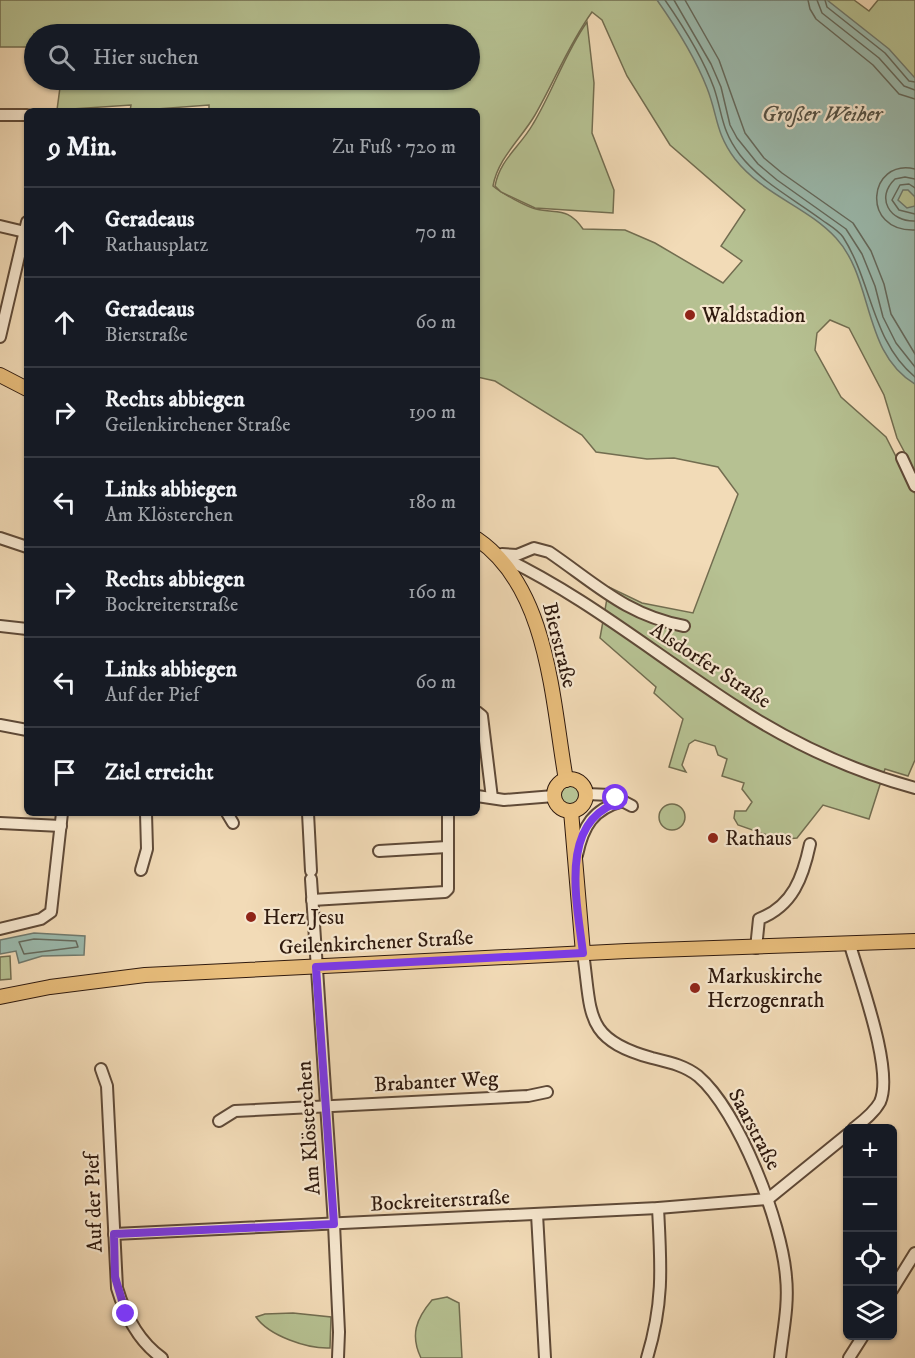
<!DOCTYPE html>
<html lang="de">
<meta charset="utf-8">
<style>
:root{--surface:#171b24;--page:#242831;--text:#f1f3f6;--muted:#9ea1a6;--line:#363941}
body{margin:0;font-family:"IM FELL DW Pica",serif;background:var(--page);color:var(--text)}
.controls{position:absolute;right:18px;bottom:18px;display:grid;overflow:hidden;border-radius:9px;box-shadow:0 2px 4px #0004}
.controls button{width:54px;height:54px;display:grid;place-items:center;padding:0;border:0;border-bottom:2px solid var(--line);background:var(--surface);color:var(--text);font:30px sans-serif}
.stop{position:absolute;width:18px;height:18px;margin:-14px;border:4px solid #7c3aed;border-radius:50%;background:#fff}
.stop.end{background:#7c3aed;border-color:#fff;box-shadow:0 2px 6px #0008}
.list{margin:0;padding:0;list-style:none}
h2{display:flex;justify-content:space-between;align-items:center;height:78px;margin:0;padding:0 24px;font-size:26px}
h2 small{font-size:20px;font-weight:400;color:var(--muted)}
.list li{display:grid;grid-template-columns:39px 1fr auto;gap:18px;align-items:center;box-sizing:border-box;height:90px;padding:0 24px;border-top:2px solid var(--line)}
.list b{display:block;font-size:22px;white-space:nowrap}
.list p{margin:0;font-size:20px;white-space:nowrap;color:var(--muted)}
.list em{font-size:20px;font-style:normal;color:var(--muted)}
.icon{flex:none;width:33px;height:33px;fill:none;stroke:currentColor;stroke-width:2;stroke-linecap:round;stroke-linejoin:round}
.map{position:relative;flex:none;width:915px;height:1358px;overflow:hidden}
.search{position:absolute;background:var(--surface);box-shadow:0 2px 4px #0004;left:24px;top:24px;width:456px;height:66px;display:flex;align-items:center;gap:15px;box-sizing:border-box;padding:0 21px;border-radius:33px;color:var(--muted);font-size:22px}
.panel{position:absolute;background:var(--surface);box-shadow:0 2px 4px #0004;left:24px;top:108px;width:456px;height:708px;border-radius:9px}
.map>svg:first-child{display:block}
.green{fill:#b6c192;stroke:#726d50;stroke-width:1.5;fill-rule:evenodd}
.water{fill:#9bbbaf;stroke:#6f7a6f;stroke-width:1.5}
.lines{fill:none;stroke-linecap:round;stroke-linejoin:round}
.shore{stroke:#646a5e;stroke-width:1.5}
.minor-casing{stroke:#5f4a38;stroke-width:14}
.major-casing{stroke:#2e190e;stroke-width:16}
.minor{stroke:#f7e8d0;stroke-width:10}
.major{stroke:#e9be7c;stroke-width:14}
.route{stroke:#7c3aed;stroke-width:8}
.poi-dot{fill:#8f2418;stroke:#f7e8d0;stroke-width:2}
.labels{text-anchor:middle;stroke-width:4.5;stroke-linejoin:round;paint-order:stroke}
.poi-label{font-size:21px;fill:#2e190e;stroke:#f7e8d0;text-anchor:start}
.street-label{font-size:21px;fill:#2e190e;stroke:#f7e8d0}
.water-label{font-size:22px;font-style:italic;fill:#545246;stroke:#f7e8d0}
</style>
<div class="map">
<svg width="915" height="1358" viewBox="0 0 915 1358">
<rect width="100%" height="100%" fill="#f2dbb7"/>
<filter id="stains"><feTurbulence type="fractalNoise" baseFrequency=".00333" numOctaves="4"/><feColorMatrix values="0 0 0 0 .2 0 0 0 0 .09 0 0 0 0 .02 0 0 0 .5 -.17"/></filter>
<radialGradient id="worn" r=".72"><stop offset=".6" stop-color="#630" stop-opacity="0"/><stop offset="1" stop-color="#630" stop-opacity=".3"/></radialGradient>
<!-- green -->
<g class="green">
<path d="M0,0H854L869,11L878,0H915V472L897,438L884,395L849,328L830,320L817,333L815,350L841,397L886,437L915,494V760L908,776L885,769L869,819L823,805L797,838L773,840L770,836L738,825L734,818L735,811H746L752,802L742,789L744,783L722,776L727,759L718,755L715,746L695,740L689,744L682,765L686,772L669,767L683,719L654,693L656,687L600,638L609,587L642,603L693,613L738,494L718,467L674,458L647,459L596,452L582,435L495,381L477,377V111H209V105L130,111L131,105L57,110L61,80H470V34H34V47H0ZM592,12L602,20L627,76L670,145L745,210L721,246L742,261L723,283L655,243L625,230L583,229C568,207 558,214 536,209C527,207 501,193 493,186C498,158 521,139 535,115C555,80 569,44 592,12Z"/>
<path d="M587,22L594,83L592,133L614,190L613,213L535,208L501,192L495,186C500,159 520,147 533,124C553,91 565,53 587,22Z"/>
<circle cx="570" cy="795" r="9"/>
<circle cx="672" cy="817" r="13"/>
<polygon points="10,956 11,979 0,980 0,957"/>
<path d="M447,1297L459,1303L462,1358H421C410,1335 416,1319 432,1300Z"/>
<path d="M293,1313L331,1317L330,1348C308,1349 269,1336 256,1317L265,1314Z"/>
</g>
<!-- water -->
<g class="water">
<path d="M657,0H827L889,49L915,78V197L908,190H903L898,200L907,208L915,206V384C862,353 874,279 836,238C808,207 763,195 735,159C715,132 718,116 707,88C695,57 676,27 657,0Z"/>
<polygon points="34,933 85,936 84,955 42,956 19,963 16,951 0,954 0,940"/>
</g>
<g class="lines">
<!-- shore -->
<g class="shore">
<path d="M665,0C683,26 703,58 714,88C723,115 721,130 740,155C762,183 794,199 822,220C829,225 838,230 843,237C872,282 872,342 915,377"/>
<polyline points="674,0 711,64 721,87 730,125 737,138 758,164 777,180 846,229 862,254 875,286 883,317 896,343 915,367"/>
<polyline points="685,0 719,60 745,133 764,158 782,173 853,223 871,251 884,284 891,314 915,354"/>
<polyline points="808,0 810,9 816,19 873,65 899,94 915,99"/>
<polyline points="817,0 822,13 879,58 904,86 915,90"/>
<polyline points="825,0 827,7 885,53 909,81 915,82"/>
<path d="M915,169C868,158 860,232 915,230"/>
<path d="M915,179L905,177L895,179C875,198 890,222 915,221"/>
<polyline points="915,188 909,184 900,185 892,200 899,210 915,214"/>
<polygon points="34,939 76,941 78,947 24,954 19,942"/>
</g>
<!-- minor casing -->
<g class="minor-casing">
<g id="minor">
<polyline points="0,115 27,115"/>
<polyline points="0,226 25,232"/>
<polyline points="0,337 27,222"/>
<polyline points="902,458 915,486"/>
<polyline points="0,538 27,547"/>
<path d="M496,554C583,594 657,656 738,708C792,743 853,771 915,788"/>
<path d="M502,554L517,555L534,548L549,552C596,584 626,615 684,626"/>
<polyline points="0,626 27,629"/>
<polyline points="477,712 482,716 492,798"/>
<polyline points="0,725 27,730"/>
<polyline points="586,794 611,795 632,806"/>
<polyline points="477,796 504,800 554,796"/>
<polyline points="227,813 233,823"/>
<polyline points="308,813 311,871"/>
<polyline points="0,823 61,826"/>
<polyline points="379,851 447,847"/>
<path d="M577,855C583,826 593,809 623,801"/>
<polyline points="141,870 147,849 146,813"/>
<polyline points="311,879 334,1224 339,1332 338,1358"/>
<polyline points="312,900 445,892 448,889 448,813"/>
<polyline points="0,929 41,919 51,912 62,813"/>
<path d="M850,945C860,980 894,1071 880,1102C874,1113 863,1121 854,1128"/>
<path d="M756,948L759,919C793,906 803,877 810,844"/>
<path d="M583,953C592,1014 583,1039 652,1058C668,1062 684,1065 698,1076C739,1111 782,1223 786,1277C789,1304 783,1331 780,1358"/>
<path d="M101,1069L107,1086L117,1288C125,1315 138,1341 162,1358"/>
<polyline points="219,1121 235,1111 528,1096 547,1092"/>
<polyline points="537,1214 545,1358"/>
<polyline points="114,1234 658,1208 768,1199 848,1134"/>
<polyline points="892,1290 915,1253"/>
<path d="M647,1358C664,1302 661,1265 658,1208"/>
<polyline points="849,1358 863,1336"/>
</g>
</g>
<!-- major casing -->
<g class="major-casing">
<g id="major">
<polyline points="0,375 27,389"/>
<path d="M477,539C549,588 552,701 566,780"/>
<circle cx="570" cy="795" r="16"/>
<polyline points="571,811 583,953"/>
<polyline points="0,997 50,987 145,975 627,951 915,941"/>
</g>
</g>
<!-- minor -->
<use href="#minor" class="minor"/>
<!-- major -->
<use href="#major" class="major"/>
</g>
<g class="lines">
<!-- route -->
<path class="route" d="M126,1314L115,1277L114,1234L334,1224L316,967L583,953C577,902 557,818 623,801L616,798"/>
</g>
<!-- markers -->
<g class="poi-dot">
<circle cx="690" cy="315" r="6"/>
<circle cx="713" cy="838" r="6"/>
<circle cx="251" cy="917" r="6"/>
<circle cx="695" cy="988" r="6"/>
</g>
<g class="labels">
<!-- poi labels -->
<g class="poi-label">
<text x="702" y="322">Waldstadion</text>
<text x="725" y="845">Rathaus</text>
<text x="263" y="924">Herz Jesu</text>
<text x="707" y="983">Markuskirche<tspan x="707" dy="24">Herzogenrath</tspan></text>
</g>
<!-- street labels -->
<g class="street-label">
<text transform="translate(560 645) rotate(76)" y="7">Bierstraße</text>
<text transform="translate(711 665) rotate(33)" y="7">Alsdorfer Straße</text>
<text transform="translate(376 942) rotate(-3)" y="7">Geilenkirchener Straße</text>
<text transform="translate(436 1081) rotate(-3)" y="7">Brabanter Weg</text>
<text transform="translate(308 1128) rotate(-94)" y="7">Am Klösterchen</text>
<text transform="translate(755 1129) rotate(62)" y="7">Saarstraße</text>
<text transform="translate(440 1200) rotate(-3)" y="7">Bockreiterstraße</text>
<text transform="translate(93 1203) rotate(-92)" y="7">Auf der Pief</text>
</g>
<!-- water labels -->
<g class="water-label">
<text x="822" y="121">Großer Weiher</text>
</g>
</g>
<rect width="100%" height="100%" filter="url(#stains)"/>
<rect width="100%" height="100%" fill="url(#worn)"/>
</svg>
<div class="controls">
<button>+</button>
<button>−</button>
<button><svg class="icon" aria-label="locate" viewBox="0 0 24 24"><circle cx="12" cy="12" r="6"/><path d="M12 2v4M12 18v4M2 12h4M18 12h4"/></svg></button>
<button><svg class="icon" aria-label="layers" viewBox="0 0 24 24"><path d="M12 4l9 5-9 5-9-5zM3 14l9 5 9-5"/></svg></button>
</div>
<div class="stop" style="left:616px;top:798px"></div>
<div class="stop end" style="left:126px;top:1314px"></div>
<div class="search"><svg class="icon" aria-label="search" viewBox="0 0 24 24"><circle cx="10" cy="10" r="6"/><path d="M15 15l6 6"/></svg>Hier suchen</div>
<section class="panel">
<h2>9 Min.<small>Zu Fuß · 720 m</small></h2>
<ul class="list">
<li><svg class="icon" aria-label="ahead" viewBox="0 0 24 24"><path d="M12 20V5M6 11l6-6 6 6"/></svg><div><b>Geradeaus</b><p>Rathausplatz</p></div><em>70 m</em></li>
<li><svg class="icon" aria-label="ahead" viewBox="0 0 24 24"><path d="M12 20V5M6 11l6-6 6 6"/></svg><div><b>Geradeaus</b><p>Bierstraße</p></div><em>60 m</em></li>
<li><svg class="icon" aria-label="right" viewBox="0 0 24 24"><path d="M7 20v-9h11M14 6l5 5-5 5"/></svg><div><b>Rechts abbiegen</b><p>Geilenkirchener Straße</p></div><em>190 m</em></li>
<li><svg class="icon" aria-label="left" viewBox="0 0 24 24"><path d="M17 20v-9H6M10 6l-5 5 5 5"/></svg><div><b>Links abbiegen</b><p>Am Klösterchen</p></div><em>180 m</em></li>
<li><svg class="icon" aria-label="right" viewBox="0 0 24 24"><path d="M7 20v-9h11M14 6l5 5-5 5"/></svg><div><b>Rechts abbiegen</b><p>Bockreiterstraße</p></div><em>160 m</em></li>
<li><svg class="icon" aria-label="left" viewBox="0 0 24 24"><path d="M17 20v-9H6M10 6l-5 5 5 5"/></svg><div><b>Links abbiegen</b><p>Auf der Pief</p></div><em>60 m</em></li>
<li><svg class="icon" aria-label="arrive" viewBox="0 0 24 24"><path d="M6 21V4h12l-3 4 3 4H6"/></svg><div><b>Ziel erreicht</b></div></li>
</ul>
</section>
</div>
